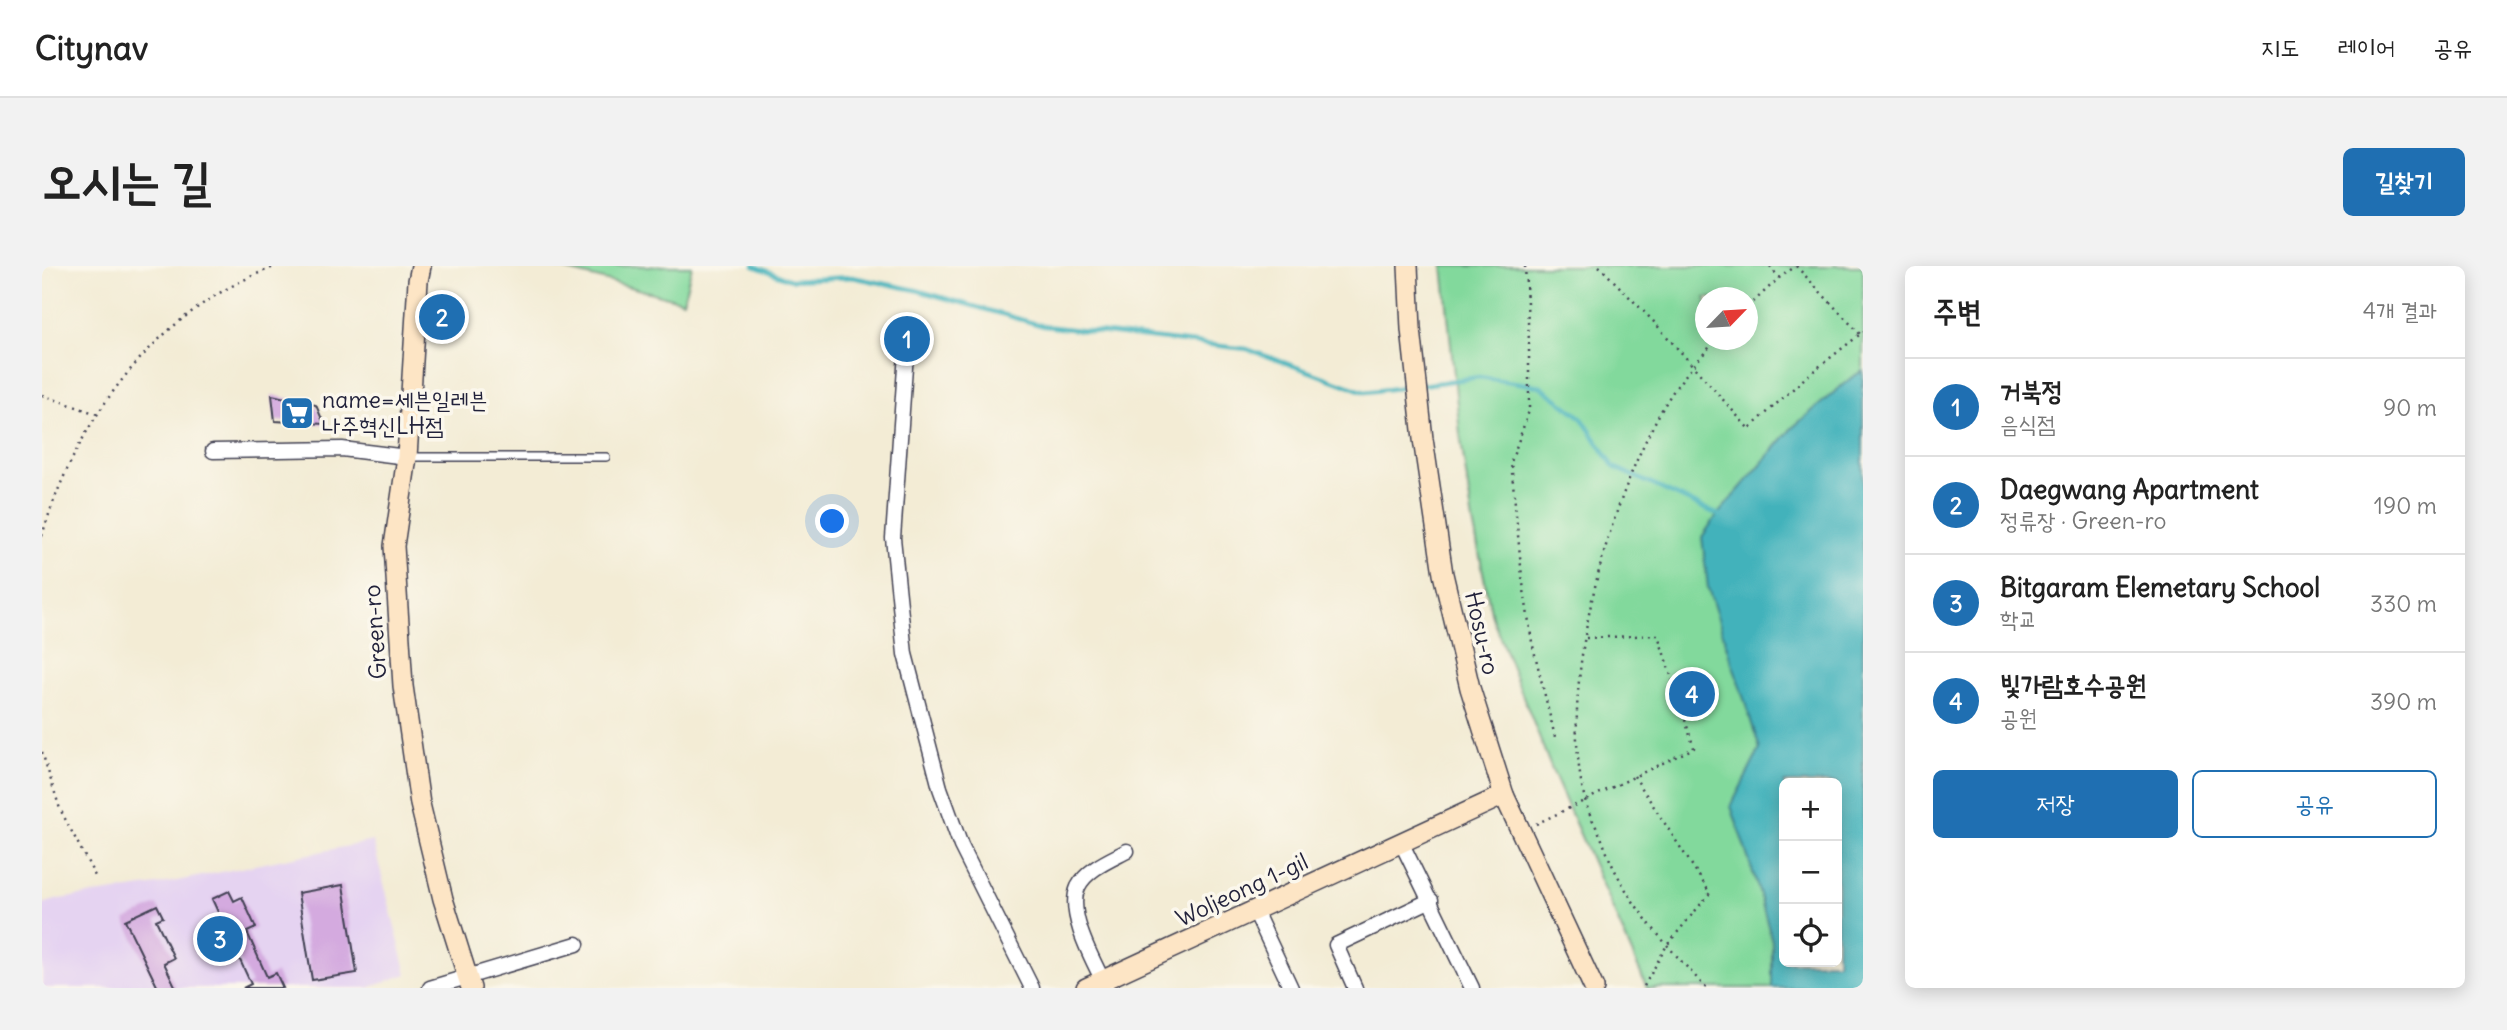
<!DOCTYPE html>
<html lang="ko">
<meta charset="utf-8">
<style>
:root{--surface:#fff;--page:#f2f2f2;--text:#222;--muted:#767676;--line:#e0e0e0;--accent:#1f6fb2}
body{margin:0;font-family:Delius,"Poor Story",sans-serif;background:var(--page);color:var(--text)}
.controls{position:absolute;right:21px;bottom:21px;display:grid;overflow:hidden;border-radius:10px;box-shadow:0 4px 18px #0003}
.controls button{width:63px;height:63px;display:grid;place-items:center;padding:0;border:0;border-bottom:2px solid var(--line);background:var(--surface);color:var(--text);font:35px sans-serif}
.compass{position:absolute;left:1653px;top:21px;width:63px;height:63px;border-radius:50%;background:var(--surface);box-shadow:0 4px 18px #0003;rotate:65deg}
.you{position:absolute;left:791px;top:256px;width:24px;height:24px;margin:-18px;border:5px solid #fff;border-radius:50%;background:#1a73e8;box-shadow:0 0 0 10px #1a73e833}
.badge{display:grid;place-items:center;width:46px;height:46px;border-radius:50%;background:var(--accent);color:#fff;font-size:23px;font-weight:700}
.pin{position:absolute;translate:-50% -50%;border:4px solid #fff;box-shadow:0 2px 7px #0006}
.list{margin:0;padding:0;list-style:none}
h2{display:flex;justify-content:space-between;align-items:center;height:91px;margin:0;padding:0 28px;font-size:30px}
h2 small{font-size:23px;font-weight:400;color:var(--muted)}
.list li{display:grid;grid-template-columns:46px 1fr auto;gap:21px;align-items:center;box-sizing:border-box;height:98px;padding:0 28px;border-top:2px solid var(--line)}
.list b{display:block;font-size:26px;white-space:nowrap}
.list p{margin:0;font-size:23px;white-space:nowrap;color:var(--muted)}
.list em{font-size:23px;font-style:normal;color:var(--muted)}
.actions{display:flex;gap:14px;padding:21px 28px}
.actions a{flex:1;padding:16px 0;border:2px solid var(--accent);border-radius:10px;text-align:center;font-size:24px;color:var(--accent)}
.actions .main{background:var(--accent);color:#fff}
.icon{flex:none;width:38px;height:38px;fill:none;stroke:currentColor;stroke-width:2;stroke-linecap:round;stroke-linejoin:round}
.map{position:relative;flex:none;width:1821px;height:722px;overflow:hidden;border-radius:10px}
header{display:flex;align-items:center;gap:42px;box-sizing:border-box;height:98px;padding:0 35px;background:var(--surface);border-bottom:2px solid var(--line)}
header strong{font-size:33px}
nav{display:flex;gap:38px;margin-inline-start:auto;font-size:24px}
.intro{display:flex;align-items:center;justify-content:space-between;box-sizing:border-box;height:168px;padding:0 42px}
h1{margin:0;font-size:49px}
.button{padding:18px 32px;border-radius:10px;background:var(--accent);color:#fff;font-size:24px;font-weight:700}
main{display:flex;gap:42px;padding:0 42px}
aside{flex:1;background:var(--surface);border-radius:10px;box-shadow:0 4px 18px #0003}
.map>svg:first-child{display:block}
.built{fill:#e5d3f1}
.green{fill:#82d99c;stroke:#527e6c;stroke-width:2;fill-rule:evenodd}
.water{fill:#42b2bb;stroke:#326a7b;stroke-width:2;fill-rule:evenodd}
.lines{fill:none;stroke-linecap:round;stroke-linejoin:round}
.stream{stroke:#42b2bb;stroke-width:4.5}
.building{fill:#d4aadf}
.lane-casing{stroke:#414052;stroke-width:10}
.street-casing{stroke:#414052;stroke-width:17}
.secondary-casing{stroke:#414052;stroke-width:22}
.path{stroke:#414052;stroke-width:2.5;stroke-dasharray:2 5;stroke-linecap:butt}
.lane{stroke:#fff;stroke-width:7}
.street{stroke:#fff;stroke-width:14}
.secondary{stroke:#fde5c5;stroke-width:19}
.labels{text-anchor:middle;stroke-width:7;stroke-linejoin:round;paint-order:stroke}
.poi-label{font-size:23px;fill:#22223b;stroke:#fbf7ec;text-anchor:start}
.street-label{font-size:23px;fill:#22223b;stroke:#fbf7ec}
</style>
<header>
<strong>Citynav</strong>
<nav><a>지도</a><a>레이어</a><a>공유</a></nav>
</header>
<div class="intro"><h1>오시는 길</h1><a class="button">길찾기</a></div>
<main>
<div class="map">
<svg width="1821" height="722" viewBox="0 0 1821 722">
<rect width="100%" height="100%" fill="#fbf7ec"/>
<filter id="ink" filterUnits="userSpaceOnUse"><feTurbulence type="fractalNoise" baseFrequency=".0143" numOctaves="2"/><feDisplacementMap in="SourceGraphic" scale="14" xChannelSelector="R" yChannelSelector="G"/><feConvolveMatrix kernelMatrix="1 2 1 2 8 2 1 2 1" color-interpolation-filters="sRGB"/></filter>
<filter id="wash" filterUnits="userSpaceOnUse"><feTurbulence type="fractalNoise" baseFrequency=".00686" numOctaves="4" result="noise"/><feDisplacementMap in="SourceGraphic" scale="28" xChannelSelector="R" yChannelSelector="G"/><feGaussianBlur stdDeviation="1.57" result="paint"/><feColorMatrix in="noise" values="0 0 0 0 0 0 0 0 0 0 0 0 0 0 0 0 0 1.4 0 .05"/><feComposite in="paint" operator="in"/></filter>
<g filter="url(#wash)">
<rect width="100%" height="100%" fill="#f3ecd5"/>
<!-- built -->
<polygon class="built" points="331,575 365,708 326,722 0,722 0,638 17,633 115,619"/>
<!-- green -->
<g class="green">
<polygon points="508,0 650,0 641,35"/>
<path d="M1401,0H1821V722H1605L1510,504L1450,351L1431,256L1418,168ZM1664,32H1706V74H1664ZM1742,517H1795V696H1742Z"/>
</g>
<!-- water -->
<path class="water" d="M1821,105V722H1730V675L1716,622L1689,540L1718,483L1666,322L1660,271L1675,249L1750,162L1810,111ZM1742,517H1795V696H1742Z"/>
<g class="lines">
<!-- stream -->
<g class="stream">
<polyline points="712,0 749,14 810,11 874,24 1002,60 1205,83 1323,126 1372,120"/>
<polyline points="1380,119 1437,111 1498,120 1539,151 1572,201 1679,250"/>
</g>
</g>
<g id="blocks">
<!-- building -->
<g class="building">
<polygon points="230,129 274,139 282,158 233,155"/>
<polygon points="301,619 315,707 270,714 256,627"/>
<polygon points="187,625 192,635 200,631 214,662 205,666 225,711 234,707 241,722 201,722 209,718 170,633"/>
<polygon points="115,639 121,651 114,654 132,692 122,697 134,722 116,722 83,654"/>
</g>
</g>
</g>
<g filter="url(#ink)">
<use href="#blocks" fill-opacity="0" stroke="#414052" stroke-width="2"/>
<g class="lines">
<!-- lane casing -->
<g class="lane-casing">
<polyline id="lane" points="365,191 564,191"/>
</g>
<!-- street casing -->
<g class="street-casing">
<g id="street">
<polyline points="865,73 851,272 863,388 898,522 919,580 990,722"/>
<polyline points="171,185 300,183 365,191"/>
<polyline points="1360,578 1430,722"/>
<polyline points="1213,645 1249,722"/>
<path d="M1064,721C1052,696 1024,648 1036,621C1045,603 1068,594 1085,585"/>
<polyline points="388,722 535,678"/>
<polyline points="1313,722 1294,679 1389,634"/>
</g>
</g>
<!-- secondary casing -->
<g class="secondary-casing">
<g id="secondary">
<polyline points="379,0 376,15 365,191 352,280 361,420 378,538 401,633 429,722"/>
<polyline points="1366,0 1369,63 1381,173 1401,308 1428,422 1462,529 1552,722"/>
<polyline points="1044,722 1462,529"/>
</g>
</g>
<!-- path -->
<g class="path">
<polyline points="1483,0 1487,75 1487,145 1469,196 1480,311 1490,376 1513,471"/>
<polyline points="1557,0 1612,56 1707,163 1764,111 1821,66"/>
<polyline points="1728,0 1737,12"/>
<polyline points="1754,0 1818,68"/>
<polyline points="1706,41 1737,12 1754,0"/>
<polyline points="0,129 55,148"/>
<path d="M0,270C35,152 116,42 235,0"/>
<polyline points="0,486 18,543 54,612"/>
<polyline points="1592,510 1668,627 1625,679 1601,722"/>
<polyline points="1494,558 1652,482 1616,369 1543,372"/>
<path d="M1664,722C1632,687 1598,652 1576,610C1569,598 1564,584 1559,571C1554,560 1547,549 1544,537C1512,425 1568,223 1630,127C1643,108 1659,91 1674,74"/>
</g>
<!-- lane -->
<use href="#lane" class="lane"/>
<!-- street -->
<use href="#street" class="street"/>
<!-- secondary -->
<use href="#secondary" class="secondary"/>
</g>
</g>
<!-- icons -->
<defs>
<g id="supermarket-square" transform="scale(1.75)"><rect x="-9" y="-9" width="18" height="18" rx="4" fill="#1f6fb2" stroke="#fbf7ec"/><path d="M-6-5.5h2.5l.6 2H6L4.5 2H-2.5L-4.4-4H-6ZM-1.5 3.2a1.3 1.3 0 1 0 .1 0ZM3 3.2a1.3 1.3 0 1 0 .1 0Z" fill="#fff"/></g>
</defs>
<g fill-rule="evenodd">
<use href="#supermarket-square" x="255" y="147"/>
</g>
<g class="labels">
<!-- poi labels -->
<g class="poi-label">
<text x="280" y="142">name=세븐일레븐<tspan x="280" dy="26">나주혁신LH점</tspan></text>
</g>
<!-- street labels -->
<g class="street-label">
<text transform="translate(333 366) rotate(-94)" y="8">Green-ro</text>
<text transform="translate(1440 367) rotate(77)" y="8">Hosu-ro</text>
<text transform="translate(1200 624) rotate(-25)" y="8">Woljeong 1-gil</text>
</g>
</g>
</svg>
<div class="controls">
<button>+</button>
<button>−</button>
<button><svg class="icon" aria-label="locate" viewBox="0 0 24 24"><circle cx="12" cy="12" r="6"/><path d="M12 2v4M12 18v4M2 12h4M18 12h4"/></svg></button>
</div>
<svg class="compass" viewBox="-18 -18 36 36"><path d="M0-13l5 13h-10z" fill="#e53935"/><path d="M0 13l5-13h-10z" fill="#767676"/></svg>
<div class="you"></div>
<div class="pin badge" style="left:865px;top:73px">1</div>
<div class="pin badge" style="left:400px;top:51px">2</div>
<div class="pin badge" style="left:178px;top:673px">3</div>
<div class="pin badge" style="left:1650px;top:428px">4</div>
</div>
<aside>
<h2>주변<small>4개 결과</small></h2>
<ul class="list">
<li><span class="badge">1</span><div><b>거북정</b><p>음식점</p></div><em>90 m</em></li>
<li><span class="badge">2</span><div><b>Daegwang Apartment</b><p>정류장 · Green-ro</p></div><em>190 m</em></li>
<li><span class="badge">3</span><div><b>Bitgaram Elemetary School</b><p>학교</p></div><em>330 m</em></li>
<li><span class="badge">4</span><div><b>빛가람호수공원</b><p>공원</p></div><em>390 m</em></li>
</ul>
<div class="actions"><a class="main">저장</a><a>공유</a></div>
</aside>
</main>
